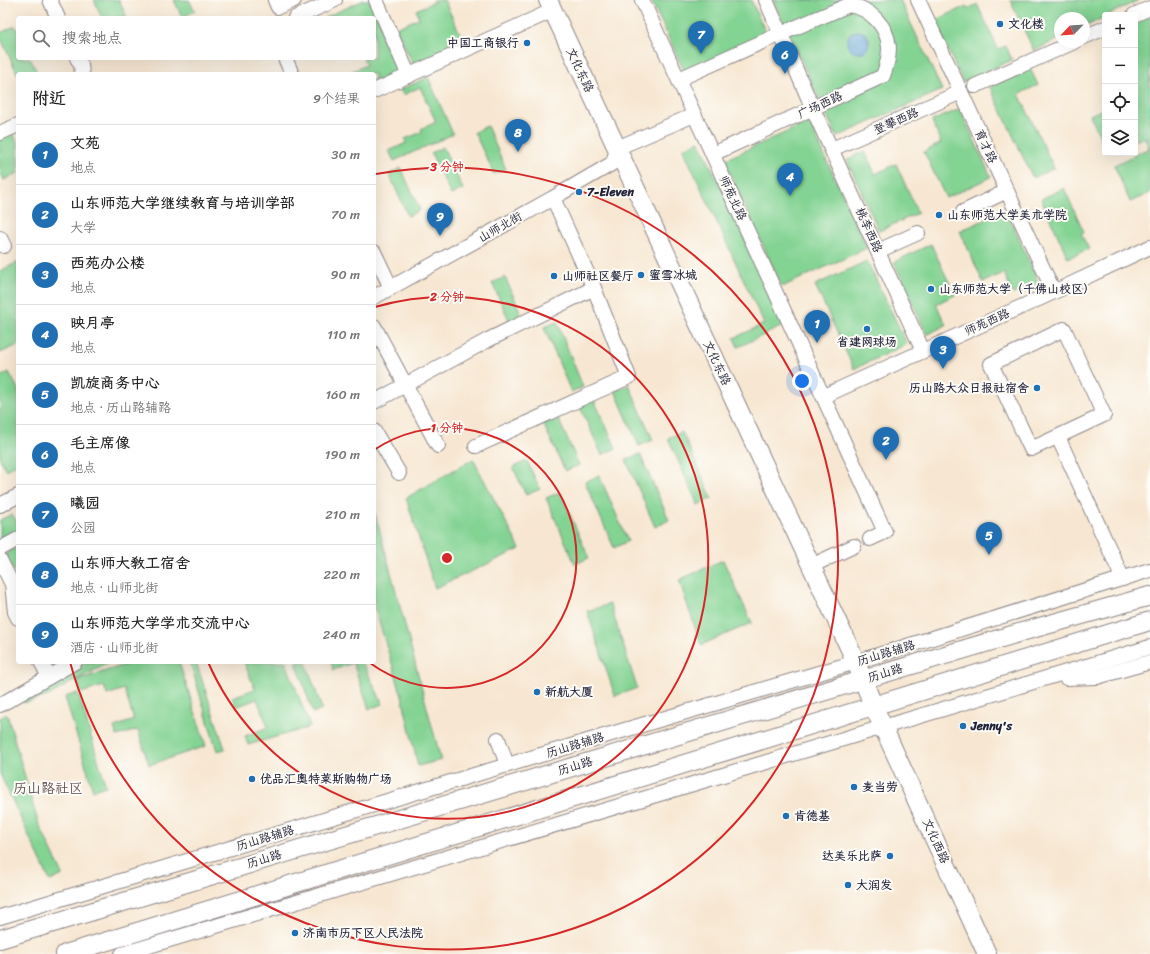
<!DOCTYPE html>
<html lang="zh">
<meta charset="utf-8">
<style>
:root{--surface:#fff;--page:#f2f2f2;--text:#222;--muted:#767676;--line:#e0e0e0;--accent:#1f6fb2}
body{margin:0;font-family:Sriracha,"LXGW WenKai TC",sans-serif;background:var(--page);color:var(--text)}
.controls{position:absolute;right:12px;top:12px;display:grid;overflow:hidden;border-radius:4px;box-shadow:0 4px 16px #0002}
.controls button{width:36px;height:36px;display:grid;place-items:center;padding:0;border:0;border-bottom:1px solid var(--line);background:var(--surface);color:var(--text);font:20px sans-serif}
.compass{position:absolute;left:1054px;top:12px;width:36px;height:36px;border-radius:50%;background:var(--surface);box-shadow:0 4px 16px #0002;rotate:245deg}
.you{position:absolute;left:802px;top:381px;width:14px;height:14px;margin:-10px;border:3px solid #fff;border-radius:50%;background:#1a73e8;box-shadow:0 0 0 6px #1a73e833}
.badge{display:grid;place-items:center;width:26px;height:26px;border-radius:50%;background:var(--accent);color:#fff;font-size:13px;font-weight:700}
.pin{position:absolute;translate:-50% -33px;filter:drop-shadow(0 1px 2px #0008)}
.pin::after{content:'';position:absolute;top:21px;width:14px;height:12px;background:inherit;clip-path:polygon(0 0,100% 0,50% 100%)}
.list{margin:0;padding:0;list-style:none}
h2{display:flex;justify-content:space-between;align-items:center;height:52px;margin:0;padding:0 16px;font-size:17px}
h2 small{font-size:13px;font-weight:400;color:var(--muted)}
.list li{display:grid;grid-template-columns:26px 1fr auto;gap:12px;align-items:center;box-sizing:border-box;height:60px;padding:0 16px;border-top:1px solid var(--line)}
.list b{display:block;font-size:15px;white-space:nowrap}
.list p{margin:0;font-size:13px;white-space:nowrap;color:var(--muted)}
.list em{font-size:13px;font-style:normal;color:var(--muted)}
.icon{flex:none;width:22px;height:22px;fill:none;stroke:currentColor;stroke-width:2;stroke-linecap:round;stroke-linejoin:round}
.map{position:relative;flex:none;width:1150px;height:954px;overflow:hidden}
.search{position:absolute;background:var(--surface);box-shadow:0 4px 16px #0002;left:16px;top:16px;width:360px;height:44px;display:flex;align-items:center;gap:10px;box-sizing:border-box;padding:0 14px;border-radius:4px;color:var(--muted);font-size:15px}
.panel{position:absolute;background:var(--surface);box-shadow:0 4px 16px #0002;left:16px;top:72px;width:360px;height:592px;border-radius:4px}
.map>svg:first-child{display:block}
.green{fill:#83d393;stroke:#527a67}
.water{fill:#60a0d3;stroke:#416187}
.lines{fill:none;stroke-linecap:round;stroke-linejoin:round}
.minor-casing{stroke:#8c8486;stroke-width:16}
.major-casing{stroke:#8c8486;stroke-width:20}
.minor{stroke:#fff;stroke-width:14}
.major{stroke:#fff;stroke-width:18}
.ring{fill:none;stroke:#d62828;stroke-width:2}
.poi-dot{fill:#1f6fb2;stroke:#fdfcf7;stroke-width:1.5}
.labels{text-anchor:middle;stroke-width:4;stroke-linejoin:round;paint-order:stroke}
.poi-label{font-size:12px;font-weight:bold;fill:#22223b;stroke:#fdfcf7;text-anchor:start}
.street-label{font-size:12px;fill:#22223b;stroke:#fdfcf7}
.quarter-label{font-size:14px;fill:#634f58;stroke:#fdfcf7}
.centre{fill:#d62828;stroke:#fdfcf7;stroke-width:2}
.ring-label{font-size:12px;text-anchor:middle;font-weight:bold;fill:#d62828;stroke:#fdfcf7;stroke-width:4;stroke-linejoin:round;paint-order:stroke}
</style>
<div class="map">
<svg width="1150" height="954" viewBox="0 0 1150 954">
<rect width="100%" height="100%" fill="#fdfcf7"/>
<filter id="ink" filterUnits="userSpaceOnUse"><feTurbulence type="fractalNoise" baseFrequency=".025" numOctaves="2"/><feDisplacementMap in="SourceGraphic" scale="8" xChannelSelector="R" yChannelSelector="G"/><feConvolveMatrix kernelMatrix="1 2 1 2 8 2 1 2 1" color-interpolation-filters="sRGB"/></filter>
<filter id="wash" filterUnits="userSpaceOnUse"><feTurbulence type="fractalNoise" baseFrequency=".012" numOctaves="4" result="noise"/><feDisplacementMap in="SourceGraphic" scale="16" xChannelSelector="R" yChannelSelector="G"/><feGaussianBlur stdDeviation="0.9" result="paint"/><feColorMatrix in="noise" values="0 0 0 0 0 0 0 0 0 0 0 0 0 0 0 0 0 1.4 0 .05"/><feComposite in="paint" operator="in"/></filter>
<g filter="url(#wash)">
<rect width="100%" height="100%" fill="#f7e7d2"/>
<!-- green -->
<g class="green">
<polygon points="94,0 119,0 127,18 102,18"/>
<polygon points="174,0 189,0 195,11 182,17"/>
<polygon points="364,0 370,0 404,75 374,89 374,74 346,74 366,65 363,58 374,58 374,18 324,18"/>
<polygon points="433,0 444,0 466,46 415,68 396,28 419,18 416,10 434,2"/>
<polygon points="651,0 751,0 767,35 685,73"/>
<polygon points="773,0 900,0 942,90 837,137"/>
<polygon points="1010,0 1139,0 1108,15 1105,15 1105,17 1084,27 1084,18 1060,18 1060,38 1034,51"/>
<polygon points="977,4 998,49 1006,46 1012,60 963,82 934,21 966,6 968,9"/>
<polygon points="1150,14 1150,193 1130,202 1114,165 1149,148 1144,137 1135,141 1135,21"/>
<polygon points="15,26 18,32 18,58 30,58 38,74 18,75 0,37 0,33"/>
<polygon points="1030,68 1038,85 1019,94 1054,168 1033,178 990,87"/>
<polygon points="428,77 453,134 394,161 389,151 406,143 405,139 422,132 421,129 436,122 420,87 403,95 400,90"/>
<polygon points="1105,108 1105,147 1090,115"/>
<polygon points="960,109 991,177 946,198 924,152 941,143 932,121"/>
<polygon points="809,122 867,248 782,287 724,160"/>
<polygon points="487,126 506,169 494,174 474,132"/>
<polygon points="10,127 18,144 18,173 4,180 0,171 0,132"/>
<polygon points="699,141 785,325 738,347 734,338 764,324 683,149"/>
<polygon points="443,147 463,189 451,195 431,153"/>
<polygon points="865,151 875,174 896,164 918,213 879,231 847,160"/>
<polygon points="401,168 420,210 408,216 389,174"/>
<polygon points="1064,188 1084,232 1081,234 1089,249 1068,258 1041,199"/>
<polygon points="1006,210 1039,283 1013,294 1004,273 983,282 960,231"/>
<polygon points="931,244 955,295 936,304 946,325 927,335 894,262"/>
<polygon points="867,261 907,344 854,369 815,285"/>
<polygon points="18,262 18,345 0,353 0,271"/>
<polygon points="505,277 522,316 510,322 492,283"/>
<polygon points="557,322 583,387 571,392 544,327"/>
<polygon points="9,372 18,389 18,463 6,470 0,459 0,377"/>
<polygon points="629,385 653,440 639,446 615,391"/>
<polygon points="593,398 616,448 602,455 579,405"/>
<polygon points="556,414 579,465 565,471 542,421"/>
<polygon points="682,432 712,498 698,505 668,438"/>
<polygon points="640,454 669,520 655,527 626,460"/>
<polygon points="473,459 520,549 435,588 406,498"/>
<polygon points="527,461 540,489 526,495 513,467"/>
<polygon points="599,475 628,541 614,548 585,482"/>
<polygon points="560,492 589,558 575,564 546,498"/>
<polygon points="375,513 441,760 418,766 402,696 374,606"/>
<polygon points="10,515 13,515 18,525 18,534 0,543 0,520"/>
<polygon points="18,547 18,583 18,579 5,554"/>
<polygon points="723,560 752,623 701,645 679,580"/>
<polygon points="610,604 637,688 615,696 587,611"/>
<polygon points="85,662 111,662 72,682 48,696 24,703 22,698"/>
<polygon points="134,662 179,662 206,746 149,765 138,730 117,736 114,727 134,720 124,689 107,695 104,686 81,693 77,680"/>
<polygon points="190,662 196,662 225,749 217,751"/>
<polygon points="244,662 286,662 310,727 248,745 245,736 268,727 257,699 236,707 232,697 255,689"/>
<polygon points="296,662 306,662 322,709 313,713"/>
<polygon points="331,662 362,662 383,704 369,709 353,663 333,670"/>
<polygon points="78,693 106,786 93,790 65,697"/>
<polygon points="7,714 38,822 63,875 50,881 0,774 0,718"/>
</g>
<!-- water -->
<circle class="water" cx="858" cy="42" r="11"/>
</g>
<g filter="url(#ink)">
<g class="lines">
<!-- minor casing -->
<g class="minor-casing">
<g id="minor">
<polyline points="50,0 58,18"/>
<polyline points="275,0 278,7 294,0"/>
<polyline points="376,0 409,76"/>
<polyline points="642,0 885,532 870,539"/>
<polyline points="766,0 813,109 923,351"/>
<polyline points="918,0 1054,292"/>
<polyline points="1134,15 1150,8"/>
<polyline points="295,18 335,0"/>
<polyline points="1084,37 1105,28"/>
<polyline points="77,58 81,65 82,74"/>
<polyline points="285,58 292,74"/>
<path d="M679,79L780,34L849,5C861,7 868,11 876,19C893,37 891,55 883,76L713,154"/>
<polyline points="975,86 1074,42"/>
<polyline points="374,91 545,14 552,9"/>
<polyline points="0,133 18,125"/>
<polyline points="832,149 961,92"/>
<polyline points="963,212 1007,191"/>
<polyline points="0,238 4,246"/>
<polyline points="878,251 918,233"/>
<polyline points="374,252 391,288"/>
<polyline points="374,297 553,198 613,163 617,148 694,115"/>
<polyline points="374,326 438,446"/>
<polygon points="1064,329 1104,415 1031,449 991,364"/>
<polyline points="824,396 1054,292 1150,247"/>
<polyline points="374,402 488,340 594,288"/>
<polyline points="374,431 399,473"/>
<polyline points="1058,437 1123,579"/>
<polyline points="476,446 629,377 594,288 553,198"/>
<polyline points="0,505 18,496"/>
<polyline points="0,549 18,539"/>
<polyline points="0,560 12,584 15,612 18,618"/>
<polyline points="811,566 854,546"/>
<polyline points="49,677 75,662"/>
<polyline points="1066,678 1097,677 1150,662"/>
<polyline points="0,705 49,677 41,662"/>
<polyline points="498,739 507,765"/>
<polyline points="0,917 601,737 856,662 1150,570"/>
<path d="M122,954C464,851 808,751 1150,647"/>
</g>
</g>
<!-- major casing -->
<g class="major-casing">
<g id="major">
<polyline points="548,0 856,662 873,705 987,954"/>
<polyline points="0,939 1025,631 1150,596"/>
<polyline points="65,954 1150,621"/>
</g>
</g>
<!-- minor -->
<use href="#minor" class="minor"/>
<!-- major -->
<use href="#major" class="major"/>
</g>
</g>
<!-- distance rings -->
<g class="ring">
<path d="M374 450A130 130 0 1 1 370 663"/>
<path d="M375 307A261 261 0 1 1 208 662"/>
<path d="M376 174A391 391 0 1 1 70 662"/>
</g>
<!-- markers -->
<g class="poi-dot">
<circle cx="1000" cy="24" r="4"/>
<circle cx="527" cy="43" r="4"/>
<circle cx="579" cy="192" r="4"/>
<circle cx="939" cy="215" r="4"/>
<circle cx="641" cy="275" r="4"/>
<circle cx="554" cy="276" r="4"/>
<circle cx="931" cy="289" r="4"/>
<circle cx="867" cy="329" r="4"/>
<circle cx="1037" cy="388" r="4"/>
<circle cx="537" cy="692" r="4"/>
<circle cx="963" cy="726" r="4"/>
<circle cx="252" cy="779" r="4"/>
<circle cx="854" cy="787" r="4"/>
<circle cx="786" cy="816" r="4"/>
<circle cx="890" cy="856" r="4"/>
<circle cx="848" cy="885" r="4"/>
<circle cx="295" cy="933" r="4"/>
</g>
<g class="labels">
<!-- poi labels -->
<g class="poi-label">
<text x="1008" y="28">文化楼</text>
<text x="519" y="47" text-anchor="end">中国工商银行</text>
<text x="587" y="196">7-Eleven</text>
<text x="947" y="219">山东师范大学美术学院</text>
<text x="649" y="279">蜜雪冰城</text>
<text x="562" y="280">山师社区餐厅</text>
<text x="939" y="293">山东师范大学（千佛山校区）</text>
<text x="867" y="346" text-anchor="middle">省建网球场</text>
<text x="1029" y="392" text-anchor="end">历山路大众日报社宿舍</text>
<text x="545" y="696">新航大厦</text>
<text x="971" y="730">Jenny's</text>
<text x="260" y="783">优品汇奥特莱斯购物广场</text>
<text x="862" y="791">麦当劳</text>
<text x="794" y="820">肯德基</text>
<text x="882" y="860" text-anchor="end">达美乐比萨</text>
<text x="856" y="889">大润发</text>
<text x="303" y="937">济南市历下区人民法院</text>
</g>
<!-- street labels -->
<g class="street-label">
<text transform="translate(580 70) rotate(65)" y="4">文化东路</text>
<text transform="translate(820 105) rotate(-25)" y="4">广场西路</text>
<text transform="translate(896 121) rotate(-24)" y="4">登攀西路</text>
<text transform="translate(986 146) rotate(65)" y="4">育才路</text>
<text transform="translate(733 198) rotate(65)" y="4">师苑北路</text>
<text transform="translate(500 227) rotate(-30)" y="4">山师北街</text>
<text transform="translate(869 230) rotate(66)" y="4">桃李西路</text>
<text transform="translate(987 322) rotate(-24)" y="4">师苑西路</text>
<text transform="translate(717 363) rotate(65)" y="4">文化东路</text>
<text transform="translate(886 653) rotate(-17)" y="4">历山路辅路</text>
<text transform="translate(885 673) rotate(-17)" y="4">历山路</text>
<text transform="translate(575 745) rotate(-17)" y="4">历山路辅路</text>
<text transform="translate(575 766) rotate(-17)" y="4">历山路</text>
<text transform="translate(265 838) rotate(-17)" y="4">历山路辅路</text>
<text transform="translate(936 841) rotate(66)" y="4">文化西路</text>
<text transform="translate(264 859) rotate(-17)" y="4">历山路</text>
</g>
<!-- quarter labels -->
<g class="quarter-label">
<text x="48" y="793">历山路社区</text>
</g>
</g>
<circle cx="447" cy="558" r="6" class="centre"/>
<g class="ring-label">
<text x="447" y="171">3 分钟</text>
<text x="447" y="301">2 分钟</text>
<text x="447" y="432">1 分钟</text>
</g>
</svg>
<div class="controls">
<button>+</button>
<button>−</button>
<button><svg class="icon" aria-label="locate" viewBox="0 0 24 24"><circle cx="12" cy="12" r="6"/><path d="M12 2v4M12 18v4M2 12h4M18 12h4"/></svg></button>
<button><svg class="icon" aria-label="layers" viewBox="0 0 24 24"><path d="M12 4l9 5-9 5-9-5zM3 14l9 5 9-5"/></svg></button>
</div>
<svg class="compass" viewBox="-18 -18 36 36"><path d="M0-13l5 13h-10z" fill="#e53935"/><path d="M0 13l5-13h-10z" fill="#767676"/></svg>
<div class="you"></div>
<div class="pin badge" style="left:817px;top:343px">1</div>
<div class="pin badge" style="left:886px;top:460px">2</div>
<div class="pin badge" style="left:943px;top:369px">3</div>
<div class="pin badge" style="left:790px;top:196px">4</div>
<div class="pin badge" style="left:989px;top:555px">5</div>
<div class="pin badge" style="left:785px;top:74px">6</div>
<div class="pin badge" style="left:701px;top:54px">7</div>
<div class="pin badge" style="left:518px;top:152px">8</div>
<div class="pin badge" style="left:440px;top:236px">9</div>
<div class="search"><svg class="icon" aria-label="search" viewBox="0 0 24 24"><circle cx="10" cy="10" r="6"/><path d="M15 15l6 6"/></svg>搜索地点</div>
<section class="panel">
<h2>附近<small>9个结果</small></h2>
<ul class="list">
<li><span class="badge">1</span><div><b>文苑</b><p>地点</p></div><em>30 m</em></li>
<li><span class="badge">2</span><div><b>山东师范大学继续教育与培训学部</b><p>大学</p></div><em>70 m</em></li>
<li><span class="badge">3</span><div><b>西苑办公楼</b><p>地点</p></div><em>90 m</em></li>
<li><span class="badge">4</span><div><b>映月亭</b><p>地点</p></div><em>110 m</em></li>
<li><span class="badge">5</span><div><b>凯旋商务中心</b><p>地点 · 历山路辅路</p></div><em>160 m</em></li>
<li><span class="badge">6</span><div><b>毛主席像</b><p>地点</p></div><em>190 m</em></li>
<li><span class="badge">7</span><div><b>曦园</b><p>公园</p></div><em>210 m</em></li>
<li><span class="badge">8</span><div><b>山东师大教工宿舍</b><p>地点 · 山师北街</p></div><em>220 m</em></li>
<li><span class="badge">9</span><div><b>山东师范大学学术交流中心</b><p>酒店 · 山师北街</p></div><em>240 m</em></li>
</ul>
</section>
</div>
